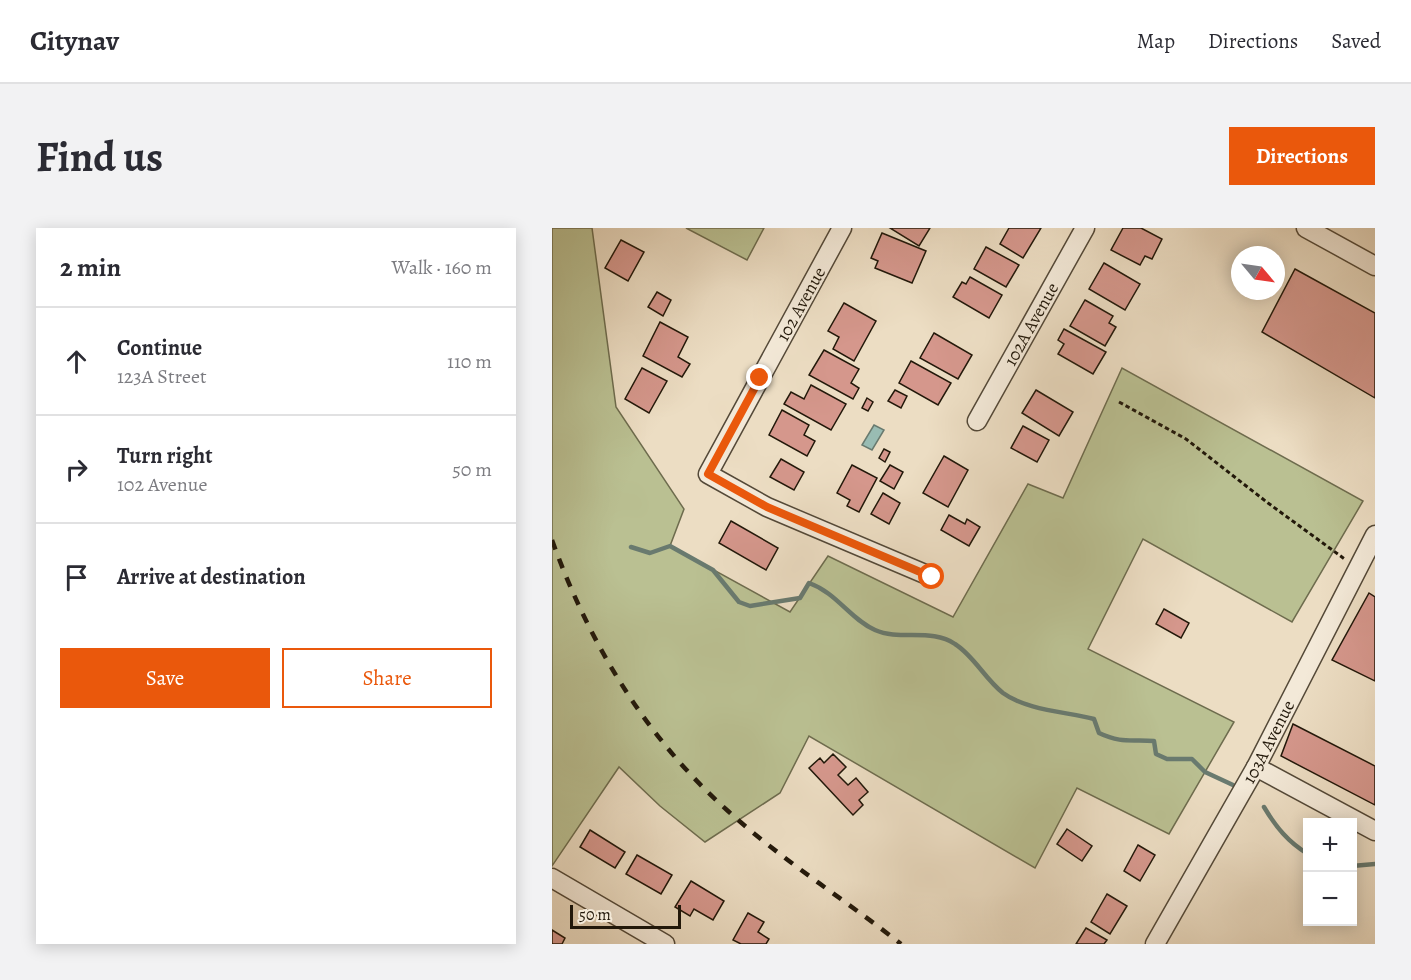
<!DOCTYPE html>
<meta charset="utf-8">
<style>
:root{--surface:#fff;--page:#f2f2f3;--text:#2b2b33;--muted:#7c7c81;--line:#e1e1e2;--accent:#ea580c}
body{margin:0;font-family:Alegreya,serif;background:var(--page);color:var(--text)}
.controls{position:absolute;right:18px;bottom:18px;display:grid;overflow:hidden;border-radius:0px;box-shadow:0 3px 15px #0003}
.controls button{width:54px;height:54px;display:grid;place-items:center;padding:0;border:0;border-bottom:2px solid var(--line);background:var(--surface);color:var(--text);font:30px sans-serif}
.compass{position:absolute;left:679px;top:18px;width:54px;height:54px;border-radius:50%;background:var(--surface);box-shadow:0 3px 15px #0003;rotate:119deg}
.scale{position:absolute;left:18px;bottom:15px;width:111px;box-sizing:border-box;padding-left:6px;border:3px solid #22180a;border-top:0;font-size:16px;line-height:21px;white-space:nowrap;color:#22180a;-webkit-text-stroke:4px #f3e9d8;paint-order:stroke}
.stop{position:absolute;width:18px;height:18px;margin:-14px;border:4px solid #ea580c;border-radius:50%;background:#fff}
.stop.end{background:#ea580c;border-color:#fff;box-shadow:0 2px 6px #0008}
.list{margin:0;padding:0;list-style:none}
h2{display:flex;justify-content:space-between;align-items:center;height:78px;margin:0;padding:0 24px;font-size:26px}
h2 small{font-size:20px;font-weight:400;color:var(--muted)}
.list li{display:grid;grid-template-columns:39px 1fr auto;gap:18px;align-items:center;box-sizing:border-box;height:108px;padding:0 24px;border-top:2px solid var(--line)}
.list b{display:block;font-size:22px;white-space:nowrap}
.list p{margin:0;font-size:20px;white-space:nowrap;color:var(--muted)}
.list em{font-size:20px;font-style:normal;color:var(--muted)}
.actions{display:flex;gap:12px;padding:18px 24px}
.actions a{flex:1;padding:14px 0;border:2px solid var(--accent);border-radius:0px;text-align:center;font-size:21px;color:var(--accent)}
.actions .main{background:var(--accent);color:#fff}
.icon{flex:none;width:33px;height:33px;fill:none;stroke:currentColor;stroke-width:2;stroke-linecap:round;stroke-linejoin:round}
.map{position:relative;flex:none;width:823px;height:716px;overflow:hidden;border-radius:0px}
header{display:flex;align-items:center;gap:36px;box-sizing:border-box;height:84px;padding:0 30px;background:var(--surface);border-bottom:2px solid var(--line)}
header strong{font-size:28px}
nav{display:flex;gap:33px;margin-inline-start:auto;font-size:21px}
.intro{display:flex;align-items:center;justify-content:space-between;box-sizing:border-box;height:144px;padding:0 36px}
h1{margin:0;font-size:42px}
.button{padding:15px 27px;border-radius:0px;background:var(--accent);color:#fff;font-size:21px;font-weight:700}
main{display:flex;gap:36px;padding:0 36px}
aside{flex:1;background:var(--surface);border-radius:0px;box-shadow:0 3px 15px #0003}
.map>svg:first-child{display:block}
.green{fill:#bac092;stroke:#6e6c4e;stroke-width:1.5}
.water{fill:#99bcb3;stroke:#697a6f;stroke-width:1.5}
.lines{fill:none;stroke-linecap:round;stroke-linejoin:round}
.stream{stroke:#697a6f;stroke-width:4.5}
.building{fill:#d5978c;stroke:#22180a;stroke-width:1.5}
.minor-casing{stroke:#544938;stroke-width:21}
.path{stroke:#22180a;stroke-width:3;stroke-dasharray:4.5 3;stroke-linecap:butt}
.minor{stroke:#f3e9d8;stroke-width:18}
.rail{stroke:#22180a;stroke-width:4.5;stroke-dasharray:10 10;stroke-linecap:butt}
.route{stroke:#ea580c;stroke-width:8}
.labels{text-anchor:middle;stroke-width:4.5;stroke-linejoin:round;paint-order:stroke}
.street-label{font-size:18px;fill:#22180a;stroke:#f3e9d8}
</style>
<header>
<strong>Citynav</strong>
<nav><a>Map</a><a>Directions</a><a>Saved</a></nav>
</header>
<div class="intro"><h1>Find us</h1><a class="button">Directions</a></div>
<main>
<aside>
<h2>2 min<small>Walk · 160 m</small></h2>
<ul class="list">
<li><svg class="icon" aria-label="ahead" viewBox="0 0 24 24"><path d="M12 20V5M6 11l6-6 6 6"/></svg><div><b>Continue</b><p>123A Street</p></div><em>110 m</em></li>
<li><svg class="icon" aria-label="right" viewBox="0 0 24 24"><path d="M7 20v-9h11M14 6l5 5-5 5"/></svg><div><b>Turn right</b><p>102 Avenue</p></div><em>50 m</em></li>
<li><svg class="icon" aria-label="arrive" viewBox="0 0 24 24"><path d="M6 21V4h12l-3 4 3 4H6"/></svg><div><b>Arrive at destination</b></div></li>
</ul>
<div class="actions"><a class="main">Save</a><a>Share</a></div>
</aside>
<div class="map">
<svg width="823" height="716" viewBox="0 0 823 716">
<rect width="100%" height="100%" fill="#ecddc3"/>
<filter id="stains"><feTurbulence type="fractalNoise" baseFrequency=".00333" numOctaves="4"/><feColorMatrix values="0 0 0 0 .2 0 0 0 0 .09 0 0 0 0 .02 0 0 0 .5 -.17"/></filter>
<radialGradient id="worn" r=".72"><stop offset=".6" stop-color="#630" stop-opacity="0"/><stop offset="1" stop-color="#630" stop-opacity=".3"/></radialGradient>
<!-- green -->
<g class="green">
<polygon points="0,0 40,0 64,179 132,281 118,318 238,384 276,328 401,389 476,256 511,270 570,140 811,273 740,394 591,311 536,421 682,494 617,606 525,560 483,640 257,508 228,565 153,614 108,578 67,539 0,638"/>
<polygon points="134,0 212,0 195,32"/>
</g>
<!-- water -->
<polygon class="water" points="322,197 332,202 320,222 310,217"/>
<g class="lines">
<!-- stream -->
<g class="stream">
<path d="M79,319L98,325L118,318L161,342L187,374L198,378L248,370L257,355C285,365 297,390 323,402C348,413 380,400 403,416C422,428 433,451 451,465C474,482 515,484 542,491L547,505C570,516 580,511 602,513L604,526L615,531H640L653,544L681,557"/>
<path d="M712,579C724,599 736,614 756,626"/>
<polyline points="800,638 823,636"/>
</g>
</g>
<!-- building -->
<g class="building">
<polygon points="338,0 378,0 367,18"/>
<polygon points="457,0 489,0 471,30 448,16"/>
<polygon points="571,0 589,0 610,11 600,31 593,28 588,37 559,22"/>
<polygon points="330,5 374,23 360,55 323,40 326,33 319,30"/>
<polygon points="69,12 92,24 76,53 53,40"/>
<polygon points="434,19 467,37 454,59 422,41"/>
<polygon points="552,35 588,56 573,82 537,61"/>
<polygon points="743,41 823,85 823,170 710,104"/>
<polygon points="418,49 450,67 437,90 401,69 410,54 414,56"/>
<polygon points="105,64 119,72 111,88 96,79"/>
<polygon points="533,72 561,88 557,95 564,99 553,118 518,98"/>
<polygon points="292,75 324,93 302,133 281,121 287,109 276,103"/>
<polygon points="108,94 136,109 126,129 138,136 130,149 91,128"/>
<polygon points="512,101 554,124 541,146 506,126 512,116 506,112"/>
<polygon points="382,105 420,127 406,151 368,130"/>
<polygon points="272,122 307,141 299,155 307,160 301,171 257,147"/>
<polygon points="359,133 399,155 386,177 347,155"/>
<polygon points="90,140 115,153 97,185 73,171"/>
<polygon points="259,157 294,176 279,202 232,176 239,164 252,171"/>
<polygon points="343,162 355,168 349,180 336,173"/>
<polygon points="484,162 521,184 507,208 470,185"/>
<polygon points="315,170 321,174 316,183 310,180"/>
<polygon points="230,182 257,197 252,207 263,213 255,228 217,207"/>
<polygon points="471,198 497,212 485,234 459,220"/>
<polygon points="332,221 338,224 333,234 327,230"/>
<polygon points="392,228 416,242 396,279 371,265"/>
<polygon points="229,231 252,244 242,262 218,249"/>
<polygon points="300,237 325,250 307,284 295,278 298,272 285,265"/>
<polygon points="338,237 351,244 342,261 328,253"/>
<polygon points="331,265 348,275 337,296 319,286"/>
<polygon points="397,287 413,296 415,291 428,299 417,318 389,302"/>
<polygon points="179,293 226,320 214,342 167,315"/>
<polygon points="817,365 823,369 823,453 780,432"/>
<polygon points="612,381 637,395 629,410 604,396"/>
<polygon points="741,496 823,538 823,577 729,528"/>
<polygon points="281,526 294,539 286,547 296,557 304,550 316,564 307,572 311,577 301,587 257,540 268,530 272,535"/>
<polygon points="515,601 540,618 530,633 505,616"/>
<polygon points="38,602 73,624 63,640 28,619"/>
<polygon points="586,617 603,627 588,653 572,643"/>
<polygon points="85,627 120,647 109,666 74,646"/>
<polygon points="139,653 172,673 161,692 142,681 138,688 123,679"/>
<polygon points="555,666 575,678 558,706 539,694"/>
<polygon points="196,685 212,694 206,704 217,711 214,716 189,716 181,712"/>
<polygon points="534,700 555,712 552,716 524,716"/>
<polygon points="0,702 13,710 10,716 0,716"/>
</g>
<g class="lines">
<!-- minor casing -->
<g class="minor-casing">
<g id="minor">
<polyline points="290,0 156,246 215,279 380,349"/>
<polyline points="754,0 823,38"/>
<path id="s1" d="M425,193L533,0"/>
<polyline points="704,539 823,603"/>
<polyline points="0,650 113,716"/>
<path id="s2" d="M603,716L704,539L823,307"/>
</g>
</g>
<!-- path -->
<polyline class="path" points="567,174 634,211 716,275 794,332"/>
<!-- minor -->
<use href="#minor" class="minor"/>
<!-- rail -->
<path class="rail" d="M0,312C37,415 94,510 176,583C230,632 292,671 349,716"/>
</g>
<g class="lines">
<!-- route -->
<polyline class="route" points="208,150 156,246 215,279 380,349"/>
</g>
<g class="labels">
<!-- street labels -->
<g class="street-label">
<text transform="translate(249 76) rotate(-61)" y="6">102 Avenue</text>
<text dy="6" stroke="none"><textPath href="#s1" startOffset="111">102A Avenue</textPath></text>
<text dy="6" stroke="none"><textPath href="#s2" startOffset="232">103A Avenue</textPath></text>
</g>
</g>
<rect width="100%" height="100%" filter="url(#stains)"/>
<rect width="100%" height="100%" fill="url(#worn)"/>
</svg>
<div class="controls">
<button>+</button>
<button>−</button>
</div>
<svg class="compass" viewBox="-18 -18 36 36"><path d="M0-13l5 13h-10z" fill="#e53935"/><path d="M0 13l5-13h-10z" fill="#7c7c81"/></svg>
<div class="scale">50 m</div>
<div class="stop" style="left:380px;top:349px"></div>
<div class="stop end" style="left:208px;top:150px"></div>
</div>
</main>
